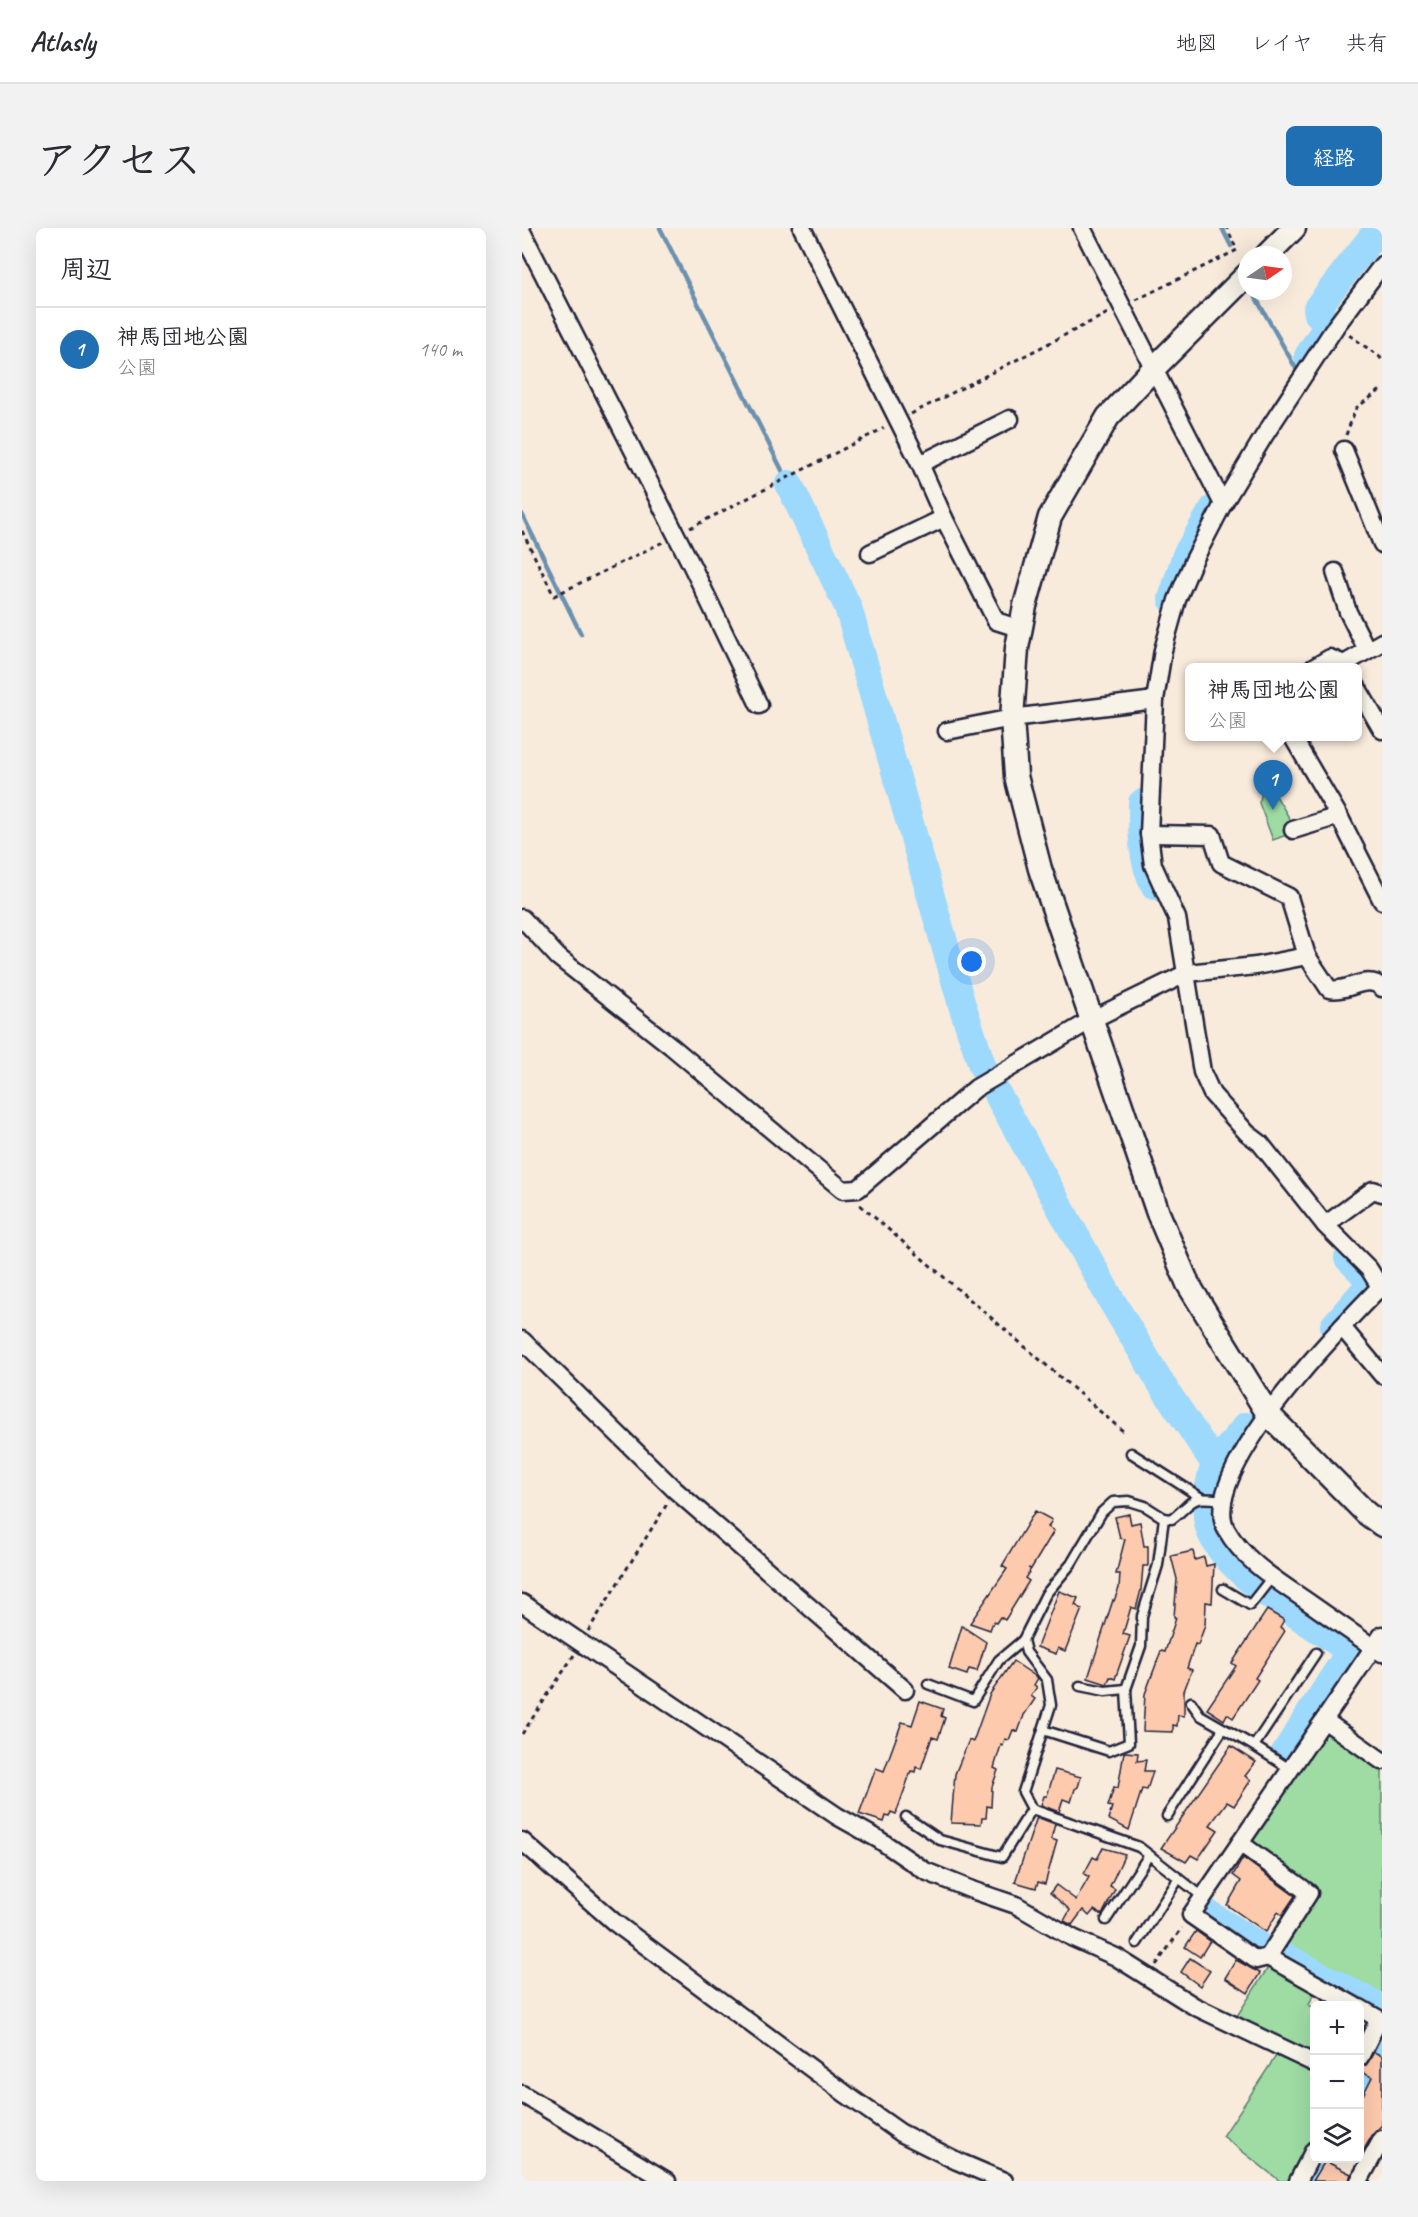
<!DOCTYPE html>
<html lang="ja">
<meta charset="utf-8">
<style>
:root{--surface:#fff;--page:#f2f2f3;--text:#2b2b33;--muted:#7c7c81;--line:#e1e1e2;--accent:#1f6fb2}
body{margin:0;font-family:Caveat,"Klee One",sans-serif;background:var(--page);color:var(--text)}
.controls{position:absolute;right:18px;bottom:18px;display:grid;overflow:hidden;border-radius:9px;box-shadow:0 6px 24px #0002}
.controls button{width:54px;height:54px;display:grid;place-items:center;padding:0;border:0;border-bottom:2px solid var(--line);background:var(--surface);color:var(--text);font:30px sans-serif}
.compass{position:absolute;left:716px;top:18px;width:54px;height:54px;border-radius:50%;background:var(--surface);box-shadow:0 6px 24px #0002;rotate:77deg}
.you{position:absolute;left:450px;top:734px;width:21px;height:21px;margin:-15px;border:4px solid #fff;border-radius:50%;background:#1a73e8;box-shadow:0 0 0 9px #1a73e833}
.badge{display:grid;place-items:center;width:39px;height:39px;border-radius:50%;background:var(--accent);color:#fff;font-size:20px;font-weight:700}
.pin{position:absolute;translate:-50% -50px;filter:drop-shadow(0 2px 3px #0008)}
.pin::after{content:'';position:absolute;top:32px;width:21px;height:18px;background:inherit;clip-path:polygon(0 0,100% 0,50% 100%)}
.popup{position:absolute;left:663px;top:435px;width:177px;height:78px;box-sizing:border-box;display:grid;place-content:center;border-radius:9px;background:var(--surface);filter:drop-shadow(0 2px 4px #0005);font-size:20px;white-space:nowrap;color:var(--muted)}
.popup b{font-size:22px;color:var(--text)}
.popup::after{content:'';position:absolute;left:50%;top:100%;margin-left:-12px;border:12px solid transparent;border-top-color:var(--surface)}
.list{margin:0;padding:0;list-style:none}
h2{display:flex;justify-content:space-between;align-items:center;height:78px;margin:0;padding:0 24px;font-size:26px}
h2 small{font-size:20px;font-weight:400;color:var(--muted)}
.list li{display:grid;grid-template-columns:39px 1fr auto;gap:18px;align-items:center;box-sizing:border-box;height:84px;padding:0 24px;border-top:2px solid var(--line)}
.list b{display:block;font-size:22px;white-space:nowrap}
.list p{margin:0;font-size:20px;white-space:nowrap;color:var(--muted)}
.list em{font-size:20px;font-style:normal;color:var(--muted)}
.icon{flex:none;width:33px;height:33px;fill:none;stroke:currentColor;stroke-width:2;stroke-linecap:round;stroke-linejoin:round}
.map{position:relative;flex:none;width:860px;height:1953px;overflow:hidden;border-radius:9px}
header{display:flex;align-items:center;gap:36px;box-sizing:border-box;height:84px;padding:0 30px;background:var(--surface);border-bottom:2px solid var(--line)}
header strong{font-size:28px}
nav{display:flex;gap:33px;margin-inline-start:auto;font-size:21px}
.intro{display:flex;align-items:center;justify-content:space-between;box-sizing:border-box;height:144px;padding:0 36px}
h1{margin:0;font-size:42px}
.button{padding:15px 27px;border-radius:9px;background:var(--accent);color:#fff;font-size:21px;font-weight:700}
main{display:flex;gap:36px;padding:0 36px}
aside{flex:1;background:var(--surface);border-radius:9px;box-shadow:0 6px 24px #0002}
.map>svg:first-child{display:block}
.green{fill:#9edca4;stroke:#607f70;stroke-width:1.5}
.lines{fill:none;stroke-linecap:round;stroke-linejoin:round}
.stream{stroke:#6b90af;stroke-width:4.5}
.river{stroke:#9cd9fd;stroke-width:28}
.building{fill:#fecaae;stroke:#22223b;stroke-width:1.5}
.lane-casing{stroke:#22223b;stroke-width:13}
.street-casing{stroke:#22223b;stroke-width:21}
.secondary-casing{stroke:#22223b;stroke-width:27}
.path{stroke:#22223b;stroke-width:3;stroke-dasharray:4.5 4.5;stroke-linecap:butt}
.lane{stroke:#f7f3e8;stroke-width:8}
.street{stroke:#f7f3e8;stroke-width:16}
.secondary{stroke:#f7f3e8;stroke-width:22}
</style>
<header>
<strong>Atlasly</strong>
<nav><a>地図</a><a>レイヤ</a><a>共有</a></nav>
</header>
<div class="intro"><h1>アクセス</h1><a class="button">経路</a></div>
<main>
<aside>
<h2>周辺<small></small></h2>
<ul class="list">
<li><span class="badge">1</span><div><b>神馬団地公園</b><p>公園</p></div><em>140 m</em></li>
</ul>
</aside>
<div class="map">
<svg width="860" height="1953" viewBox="0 0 860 1953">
<rect width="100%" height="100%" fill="#f8ebdc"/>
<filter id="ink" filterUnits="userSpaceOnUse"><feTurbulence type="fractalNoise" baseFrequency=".0167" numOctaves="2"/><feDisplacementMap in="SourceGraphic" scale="12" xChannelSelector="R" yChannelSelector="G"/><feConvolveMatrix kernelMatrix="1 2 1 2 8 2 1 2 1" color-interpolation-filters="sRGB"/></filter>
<g filter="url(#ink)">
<!-- green -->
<g class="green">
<polygon points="744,551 775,603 751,612 737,575"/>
<polygon points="802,1492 860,1533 860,1770 755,1715 787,1664 718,1615"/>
<polygon points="747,1738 792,1765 787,1777 792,1780 791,1825 715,1788"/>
<polygon points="756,1825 792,1843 792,1911 769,1953 758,1953 701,1908"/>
</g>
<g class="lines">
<!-- stream -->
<g class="stream">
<polyline points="138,0 267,256"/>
<polyline points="700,0 709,18"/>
<polyline points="730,63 776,144"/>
<polyline points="0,286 59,406"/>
</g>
<!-- river -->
<g class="river">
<polyline points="786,128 807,95 796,86 795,80 857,0"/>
<path d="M267,256L326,379L440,777L461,840L588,1070L640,1157L693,1236C686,1257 680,1283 689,1305C707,1348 783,1391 822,1419L823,1431L762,1526"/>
<polyline points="650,371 664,327 691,281"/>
<path d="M620,575C620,604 619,632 633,658"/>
<polyline points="812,1098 850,1054 826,1030"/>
<polyline points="693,1236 724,1198"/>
<polyline points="687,1686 742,1721"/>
<polyline points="760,1727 860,1780"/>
<polyline points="838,1853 860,1806"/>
<polyline points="786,1953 797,1930"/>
</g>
</g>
<!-- building -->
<g class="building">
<polygon points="513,1283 530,1292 526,1299 532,1303 509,1341 506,1340 509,1341 503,1350 507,1353 483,1392 478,1389 474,1395 471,1394 468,1402 448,1395 485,1341 480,1338"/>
<polygon points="607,1286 609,1296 618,1294 622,1318 626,1318 626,1338 621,1338 619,1362 614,1381 609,1379 601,1406 608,1408 593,1451 588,1449 585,1456 566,1450 591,1372 592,1373 597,1360 598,1346 594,1346 603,1311 598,1310 593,1289"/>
<polygon points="671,1323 673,1332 682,1329 684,1338 692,1336 690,1375 684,1374 683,1397 676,1417 673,1416 665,1440 670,1442 662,1463 662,1488 656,1487 655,1498 651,1497 651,1504 621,1503 623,1466 639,1423 643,1424 654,1390 652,1389 655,1351 649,1328"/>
<polygon points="537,1363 556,1370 553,1377 560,1381 543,1423 536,1420 534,1426 515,1419"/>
<polygon points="745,1382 762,1392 758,1399 763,1403 733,1450 736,1452 711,1490 705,1486 702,1492 685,1481 714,1438 710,1435"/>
<polygon points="440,1398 464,1414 455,1443 447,1441 445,1447 427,1441"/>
<polygon points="491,1433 516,1450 512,1457 515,1459 509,1468 513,1471 502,1487 496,1504 491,1502 487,1512 483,1511 481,1518 479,1517 472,1540 476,1542 470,1559 469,1579 465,1578 464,1590 460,1590 459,1596 429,1595 433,1546 447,1512 451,1514 468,1466"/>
<polygon points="398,1473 421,1481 419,1488 423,1490 416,1511 410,1509 399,1541 394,1539 393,1544 389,1543 374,1586 369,1584 367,1589 364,1588 362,1594 337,1586 354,1540 362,1543 380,1494 390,1497"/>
<polygon points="709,1518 734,1534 723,1548 729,1552 712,1578 705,1574 688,1597 696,1602 676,1631 669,1627 664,1634 639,1620"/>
<polygon points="602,1524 616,1525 615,1533 624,1532 622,1543 631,1543 625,1562 620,1561 607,1602 586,1591 590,1579 586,1578 592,1559 596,1560"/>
<polygon points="533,1542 559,1549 556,1559 553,1561 549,1574 541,1571 537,1584 519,1577 522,1568 525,1568"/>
<polygon points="515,1589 533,1596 529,1611 535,1613 523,1656 516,1654 514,1660 493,1654"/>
<polygon points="581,1620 603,1626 588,1658 593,1661 580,1687 572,1682 567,1688 561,1682 550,1697 542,1693 548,1682 528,1665 534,1657 554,1672 567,1649 562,1646 571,1629 575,1631"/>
<polygon points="721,1630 773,1668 760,1687 756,1684 744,1704 705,1677 719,1653 711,1647"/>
<polygon points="674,1703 688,1713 678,1729 663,1719"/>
<polygon points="668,1730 688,1743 678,1758 659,1744"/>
<polygon points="714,1732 738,1745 726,1765 703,1750"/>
<polygon points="852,1824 860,1828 860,1897 851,1906 837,1930 837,1875 850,1849 837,1843 837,1839 844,1837"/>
<polygon points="803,1933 829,1946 827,1953 791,1953"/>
</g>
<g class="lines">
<!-- lane casing -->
<g class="lane-casing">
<g id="lane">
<polyline points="609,1225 678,1269"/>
<polyline points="701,1361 728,1377 750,1349"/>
<polyline points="406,1456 451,1473 477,1432 501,1412"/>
<polyline points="558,1458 583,1463 604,1461 619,1418 620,1388 636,1337 642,1290"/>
<polyline points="669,1474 678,1487 732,1518 768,1541"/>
<polyline points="521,1502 587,1523 607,1515 604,1461"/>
<polyline points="732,1518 794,1425"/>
<polyline points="645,1588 701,1501"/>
<polyline points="384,1589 418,1612 480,1629 510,1581"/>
<path d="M681,1669L617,1619L510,1581L501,1564L529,1477L525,1452L504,1424L501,1412L524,1366L549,1336L580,1284L591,1274L607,1273L623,1278L642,1290L650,1291C675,1271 666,1268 701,1272"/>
<polyline points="584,1692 627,1627"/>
<polyline points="615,1715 657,1650"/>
</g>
</g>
<!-- street casing -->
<g class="street-casing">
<g id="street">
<polyline points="280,0 398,236 422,290 474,393 499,401"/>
<polyline points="560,0 701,276"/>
<polyline points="0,4 170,338 237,477"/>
<polyline points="860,37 814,98 742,208 701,276 671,334 655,372 641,422 633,472 627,606 631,637 655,690 680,844 690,866 725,905 738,915 803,997 847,1041 860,1062"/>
<polyline points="822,222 860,316"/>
<polyline points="398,236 488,191"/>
<polyline points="348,325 422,290"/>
<polyline points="813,344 826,384 845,422"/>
<polyline points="791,440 808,430 822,436 860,414"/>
<polyline points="835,459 860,502"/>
<polyline points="425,503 490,490 633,472"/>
<polyline points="770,508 817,588 860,673"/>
<polyline points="771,602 817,588"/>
<polyline points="627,606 690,607 699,635 767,669 785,728"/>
<path d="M0,690L36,729L149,818L321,962L336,961L454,860L571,791L665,745L734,738L785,728L807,761C825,765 846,745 860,760"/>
<polyline points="803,997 851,962 860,965"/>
<path d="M858,1059C820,1098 675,1245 704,1301C722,1334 759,1355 789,1376C812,1392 836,1409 860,1425"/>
<polyline points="820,1099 860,1147"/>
<polyline points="0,1112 153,1262 383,1462"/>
<polyline points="0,1375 315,1588 356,1611 403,1643 450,1662 494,1677 551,1710 594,1729 672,1778 792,1835"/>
<polyline points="802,1492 860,1533"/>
<polyline points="0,1613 92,1694 325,1867 379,1905 435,1933 482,1953"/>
<polyline points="718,1615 787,1665 746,1729 833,1778"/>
<polyline points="746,1729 734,1732 669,1687 860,1407"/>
<polyline points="838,1780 857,1791 838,1829"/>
<polyline points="0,1866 145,1953"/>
<polyline points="776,1953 792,1922"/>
<polyline points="837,1953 860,1911"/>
</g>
</g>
<!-- secondary casing -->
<g class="secondary-casing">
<g id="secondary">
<polyline points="745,27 772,0"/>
<polyline points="725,47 632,140 586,189 528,289 503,378 495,420 490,490 494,548 518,641 636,985 666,1056 746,1186 844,1285 860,1297"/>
</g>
</g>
<!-- path -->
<g class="path">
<polyline points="614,72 715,22 705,0"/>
<polyline points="827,107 858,129 860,133"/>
<polyline points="389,186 586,85"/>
<polyline points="824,207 834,180 860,161"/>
<polyline points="168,300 362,200"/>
<polyline points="0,303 32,368 141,314"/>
<polyline points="338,977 602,1204"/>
<polyline points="66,1403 145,1276"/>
<polyline points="0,1506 52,1427"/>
<polyline points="634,1737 660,1700"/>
</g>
<!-- lane -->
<use href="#lane" class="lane"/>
<!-- street -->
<use href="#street" class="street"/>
<!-- secondary -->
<use href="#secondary" class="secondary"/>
</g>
</g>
</svg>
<div class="controls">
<button>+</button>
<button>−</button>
<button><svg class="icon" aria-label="layers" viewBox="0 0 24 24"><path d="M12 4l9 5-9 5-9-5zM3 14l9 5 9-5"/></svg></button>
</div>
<svg class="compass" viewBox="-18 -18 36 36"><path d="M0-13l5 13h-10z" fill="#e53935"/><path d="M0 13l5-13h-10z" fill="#7c7c81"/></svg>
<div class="you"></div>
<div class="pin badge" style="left:751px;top:582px">1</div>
<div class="popup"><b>神馬団地公園</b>公園</div>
</div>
</main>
